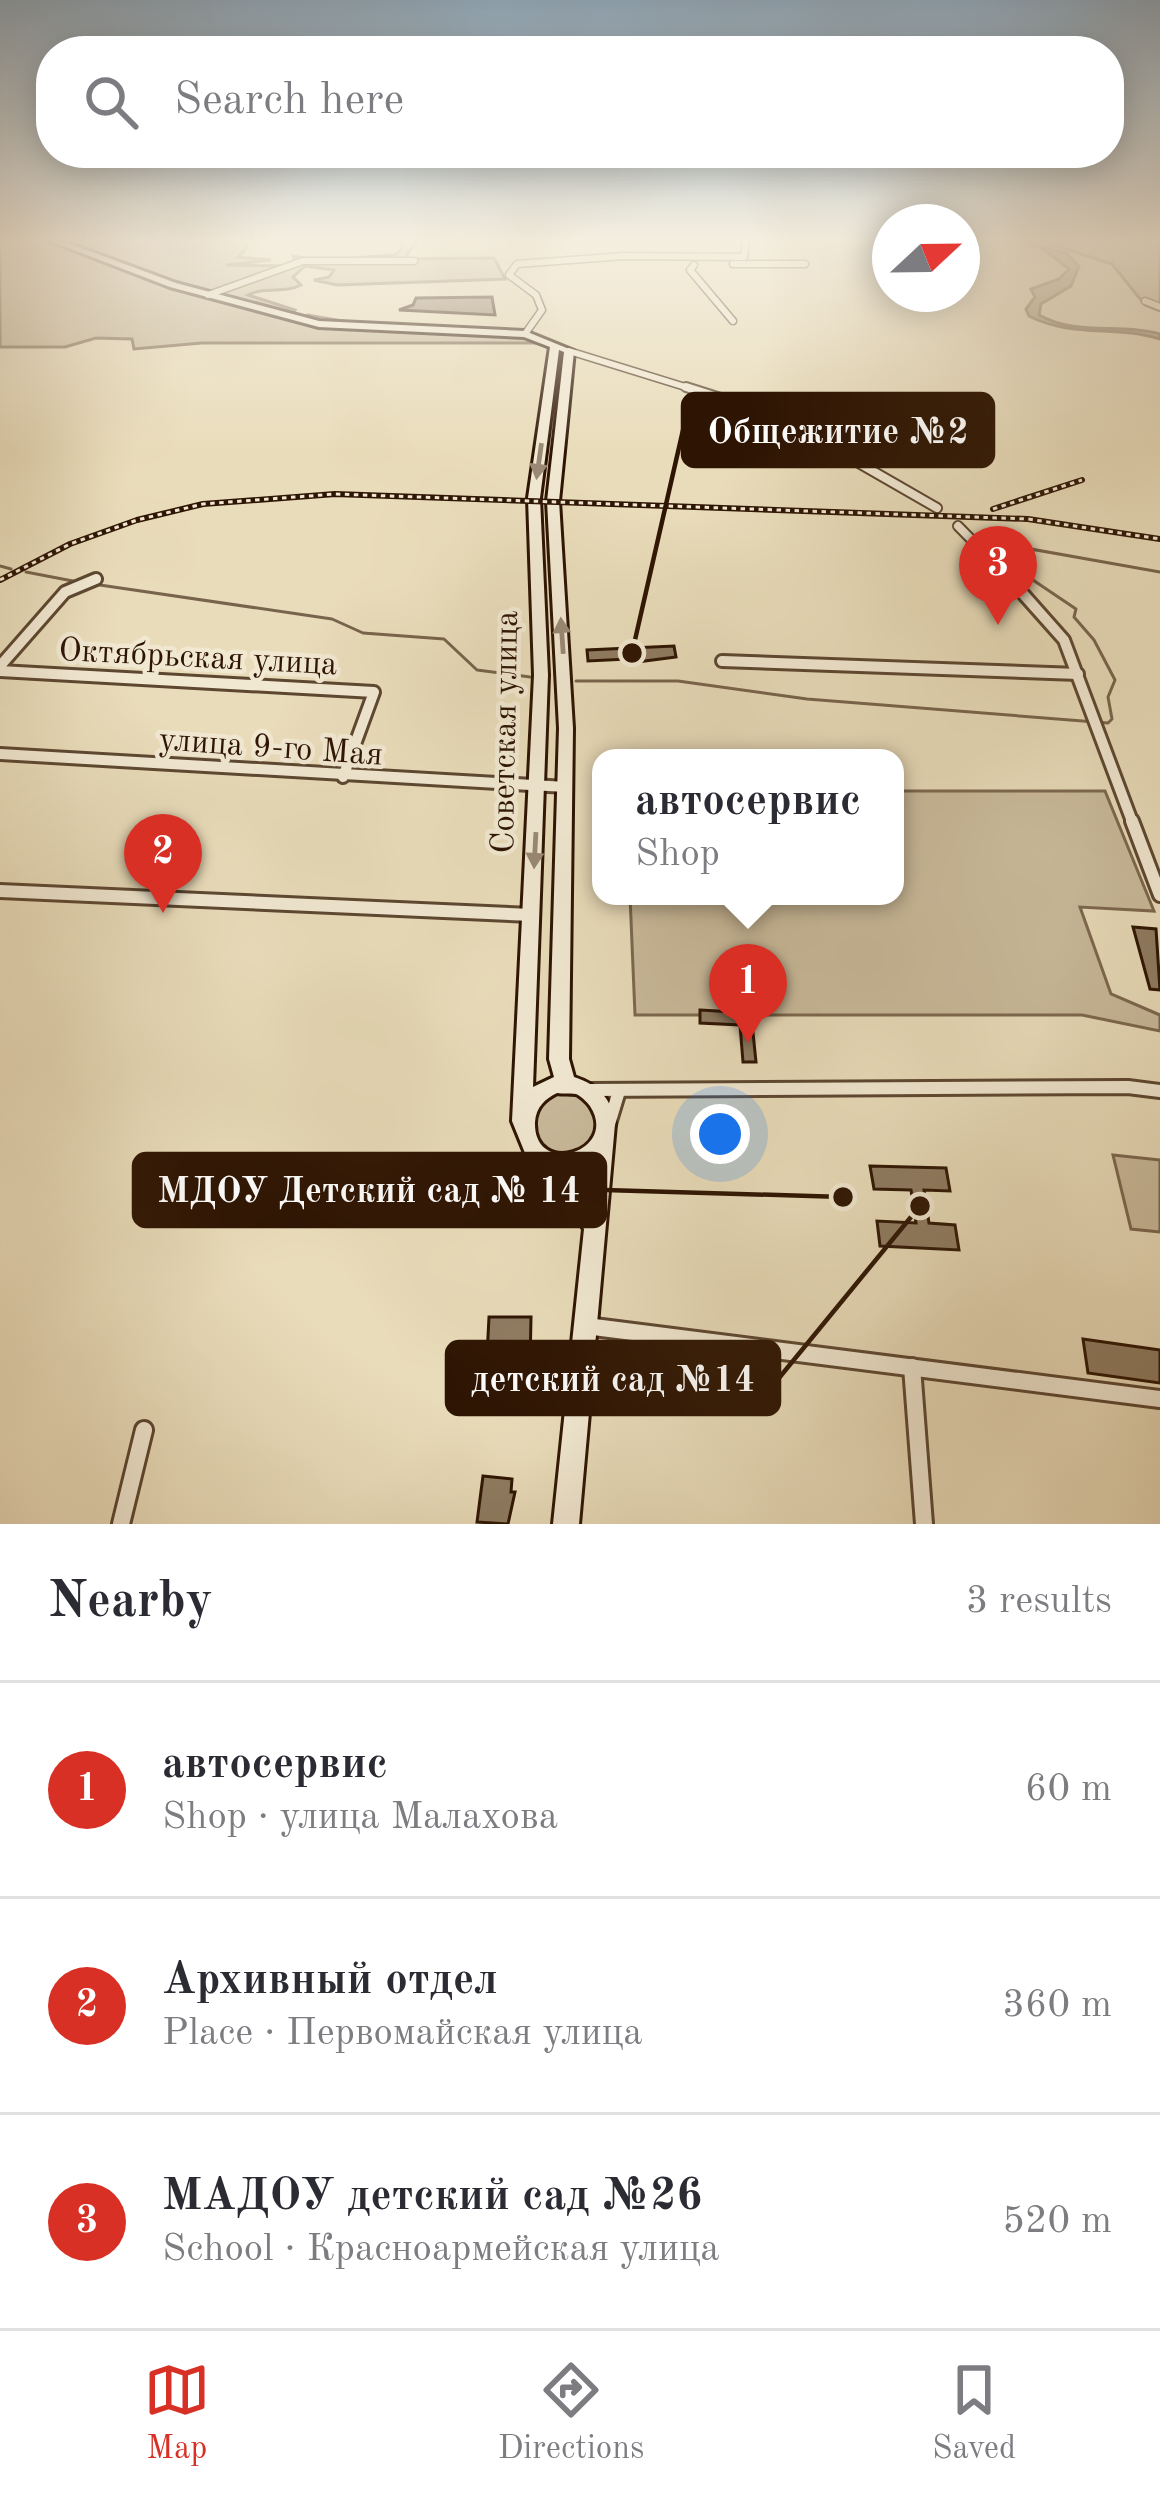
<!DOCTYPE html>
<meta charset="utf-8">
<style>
:root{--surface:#fff;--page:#f7f7f7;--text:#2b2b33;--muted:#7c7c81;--line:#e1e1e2;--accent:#d93025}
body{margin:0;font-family:"Old Standard TT",serif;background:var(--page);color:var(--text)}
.compass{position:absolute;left:872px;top:204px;width:108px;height:108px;border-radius:50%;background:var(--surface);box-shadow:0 6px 30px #0003;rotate:68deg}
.you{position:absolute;left:720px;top:1134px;width:42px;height:42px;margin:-30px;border:9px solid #fff;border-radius:50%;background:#1a73e8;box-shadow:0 0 0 18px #1a73e833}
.badge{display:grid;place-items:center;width:78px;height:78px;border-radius:50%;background:var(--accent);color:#fff;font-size:39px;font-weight:700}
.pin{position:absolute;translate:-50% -99px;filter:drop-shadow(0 3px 6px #0008)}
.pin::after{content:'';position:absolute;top:63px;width:42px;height:36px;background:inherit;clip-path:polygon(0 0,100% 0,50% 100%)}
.popup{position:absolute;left:592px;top:749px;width:312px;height:156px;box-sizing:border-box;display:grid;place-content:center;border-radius:24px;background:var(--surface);filter:drop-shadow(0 3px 9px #0005);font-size:39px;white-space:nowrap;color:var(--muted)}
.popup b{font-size:45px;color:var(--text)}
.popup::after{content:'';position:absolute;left:50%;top:100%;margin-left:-24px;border:24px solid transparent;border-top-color:var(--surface)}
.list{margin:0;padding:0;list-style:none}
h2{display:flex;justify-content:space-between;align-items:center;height:156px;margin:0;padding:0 48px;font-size:51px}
h2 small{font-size:39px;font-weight:400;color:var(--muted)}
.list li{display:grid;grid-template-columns:78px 1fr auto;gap:36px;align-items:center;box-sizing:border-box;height:216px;padding:0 48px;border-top:3px solid var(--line)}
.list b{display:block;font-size:45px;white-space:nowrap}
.list p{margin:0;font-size:39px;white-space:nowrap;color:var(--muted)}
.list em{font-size:39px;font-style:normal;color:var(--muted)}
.icon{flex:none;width:66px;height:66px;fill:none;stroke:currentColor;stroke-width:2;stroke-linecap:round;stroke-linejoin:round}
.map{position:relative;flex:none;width:1160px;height:1524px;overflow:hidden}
.search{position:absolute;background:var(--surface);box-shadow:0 6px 30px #0003;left:36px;right:36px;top:36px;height:132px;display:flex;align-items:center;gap:30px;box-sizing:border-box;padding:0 42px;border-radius:48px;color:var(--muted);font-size:45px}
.sheet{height:804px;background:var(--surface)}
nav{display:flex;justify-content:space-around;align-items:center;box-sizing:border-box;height:168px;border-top:3px solid var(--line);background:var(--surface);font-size:33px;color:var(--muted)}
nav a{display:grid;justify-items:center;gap:6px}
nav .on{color:var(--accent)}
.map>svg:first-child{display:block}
.green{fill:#c9ba9b;stroke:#7c684f;stroke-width:3}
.water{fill:#a9987c;stroke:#78644c;stroke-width:3}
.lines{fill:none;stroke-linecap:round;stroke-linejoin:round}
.stream{stroke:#78644c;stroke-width:3}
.building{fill:#8f7c62;stroke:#2e1503;stroke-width:3}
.minor-far4-casing{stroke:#5d4731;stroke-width:9}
.minor-far3-casing{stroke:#5d4731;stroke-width:12}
.minor-far2-casing{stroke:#5d4731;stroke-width:16}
.minor-far1-casing{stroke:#5d4731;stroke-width:18}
.minor-casing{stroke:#5d4731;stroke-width:22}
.secondary-casing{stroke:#2e1503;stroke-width:6}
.minor-far4{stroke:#f1e8d2;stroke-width:6}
.minor-far3{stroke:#f1e8d2;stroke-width:8}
.minor-far2{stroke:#f1e8d2;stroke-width:10}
.minor-far1{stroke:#f1e8d2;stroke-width:12}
.minor{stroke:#f1e8d2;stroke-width:16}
.secondary{fill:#f1e8d2;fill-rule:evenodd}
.rail-casing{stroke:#2e1503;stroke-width:6}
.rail{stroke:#f1e8d2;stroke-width:3;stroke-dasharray:4.5;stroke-linecap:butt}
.oneway{fill:#998975}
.labels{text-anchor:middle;stroke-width:9;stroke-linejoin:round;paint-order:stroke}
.street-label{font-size:33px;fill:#2e1503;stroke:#f1e8d2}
.leader{fill:none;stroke:#2e1503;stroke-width:4.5}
.callout-dot{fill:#2e1503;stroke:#f1e8d2;stroke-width:4.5}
.callout{fill:#2e1503;stroke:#2e1503;stroke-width:4.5}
.callout-label{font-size:36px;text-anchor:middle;font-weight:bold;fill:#fff}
</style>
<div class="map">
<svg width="1160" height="1524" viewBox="0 0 1160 1524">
<rect width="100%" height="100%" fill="#e9dcba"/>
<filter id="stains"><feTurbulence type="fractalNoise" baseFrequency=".00167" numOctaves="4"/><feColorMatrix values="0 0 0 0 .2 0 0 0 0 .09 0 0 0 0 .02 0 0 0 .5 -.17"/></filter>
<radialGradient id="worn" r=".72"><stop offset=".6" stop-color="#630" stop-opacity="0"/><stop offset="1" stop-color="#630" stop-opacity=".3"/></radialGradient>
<!-- green -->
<g class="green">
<polygon points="0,239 43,239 163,284 294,319 308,315 376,327 524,336 536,343 202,343 134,349 132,339 96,338 65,347 0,347"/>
<path d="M61,239H246V249L238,257L271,260L226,265L297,266L293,256L320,260L395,255L402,249L401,239H418L404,259L494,258L505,279L337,285L314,280L329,277L334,270L305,266L293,277L301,285C284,294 265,286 248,295L295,310L292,314L183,284Z"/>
<polygon points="1035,239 1160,239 1160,311 1145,305 1112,264"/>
<polygon points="895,791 1105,791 1154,911 1080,907 1111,994 1160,1015 1160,1031 1082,1015 635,1015 630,896 895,896"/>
<circle cx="565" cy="1123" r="31"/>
<polygon points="1113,1155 1160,1160 1160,1232 1131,1229"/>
</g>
<!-- water -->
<path class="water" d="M1017,239L1066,253L1079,266L1071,286L1041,304L1039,315C1076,336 1120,323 1160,334V339C1115,325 1072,338 1029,316L1026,309L1035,297L1031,289L1059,279L1069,269L1043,249Z"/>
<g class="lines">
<!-- stream -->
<g class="stream">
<polyline points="0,566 11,569"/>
<polyline points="26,572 78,582"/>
<polyline points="93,584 332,619 363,633 444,639 477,670 530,677"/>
<polyline points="576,681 678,681 807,699 1108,723 1112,719 1108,697 1115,680 1094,640 1074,617 1076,609 1027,576 1005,549 1014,546 1160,572"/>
</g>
</g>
<!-- building -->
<g class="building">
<polygon points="492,297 495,315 399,310 413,305 416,298"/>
<polygon points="674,646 676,657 629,663 628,659 588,661 587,650"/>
<polygon points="1133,927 1156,929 1160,990 1150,989"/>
<polygon points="700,1010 751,1013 756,1062 743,1062 740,1025 700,1023"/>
<polygon points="870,1166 946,1168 950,1191 924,1190 929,1223 955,1225 959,1250 880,1246 877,1221 916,1223 911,1190 874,1189"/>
<polygon points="489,1317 531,1317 529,1414 484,1414"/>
<polygon points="1083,1339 1160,1350 1160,1383 1088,1373"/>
<polygon points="483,1476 512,1479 511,1492 515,1492 508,1524 477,1522"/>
</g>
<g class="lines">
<!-- minor-far4 casing -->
<g class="minor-far4-casing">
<g id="minor-far4">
<polyline points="733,264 805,264"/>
<polyline points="694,265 690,270 733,321"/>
<polyline points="208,295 303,261 414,261"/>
<polyline points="1145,301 1160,307"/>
<polyline points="525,334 542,310 536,295 509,275 517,264 624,256 744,257 746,239"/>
<polyline points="569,351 695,390"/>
</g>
</g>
<!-- minor-far3 casing -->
<g class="minor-far3-casing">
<g id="minor-far3">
<polyline points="686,387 777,416 937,508"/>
<polyline points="958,526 1012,581"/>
<polyline points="91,581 96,579"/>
</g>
</g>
<!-- minor-far2 casing -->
<g class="minor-far2-casing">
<g id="minor-far2">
<polyline points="1009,578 1064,640 1133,824"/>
<polyline points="722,661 1078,674"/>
<polyline points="0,666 65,592 96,579"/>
<polyline points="0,671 374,692 343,777"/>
<polyline points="0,754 566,787"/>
</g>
</g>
<!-- minor-far1 casing -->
<g class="minor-far1-casing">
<g id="minor-far1">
<polyline points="1132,821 1160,895"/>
<polyline points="0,891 532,915"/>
<polyline points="588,1090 1128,1087 1160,1091"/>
<polyline points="609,1124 619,1091"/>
</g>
</g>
<!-- minor casing -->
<g class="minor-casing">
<g id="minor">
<polyline points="586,1326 1160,1399"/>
<polyline points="912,1367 924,1524"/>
<polyline points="121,1524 144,1430"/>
</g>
</g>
<!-- secondary casing -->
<g class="secondary-casing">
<path id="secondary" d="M45,239H57L176,283L319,321L525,331L574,351L559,501L573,728L569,1059L574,1077C598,1085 612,1098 615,1124L579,1524H553L584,1229L544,1168L532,1161L525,1153L512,1121L534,675L528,498L550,347L524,337L319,327L170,287ZM559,350L564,352L547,501L559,728L549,1059L554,1077L533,1087L548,675L540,498ZM557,1093C563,1094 569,1093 576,1094C580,1095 588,1103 590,1106C620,1152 533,1178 535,1122C536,1107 545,1099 557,1093ZM591,1166L588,1197L571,1173Z"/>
</g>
<!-- minor-far4 -->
<use href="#minor-far4" class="minor-far4"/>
<!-- minor-far3 -->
<use href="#minor-far3" class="minor-far3"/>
<!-- minor-far2 -->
<use href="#minor-far2" class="minor-far2"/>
<!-- minor-far1 -->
<use href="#minor-far1" class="minor-far1"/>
<!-- minor -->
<use href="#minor" class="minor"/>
<!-- secondary -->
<use href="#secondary" class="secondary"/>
<!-- rail casing -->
<g class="rail-casing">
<g id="rail">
<polyline points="993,509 1082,480"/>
<polyline points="0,580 70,544 137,520 203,504 335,494 1028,519 1160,539"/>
</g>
</g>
<!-- rail -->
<use href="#rail" class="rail"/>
</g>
<!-- one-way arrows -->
<defs><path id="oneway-solid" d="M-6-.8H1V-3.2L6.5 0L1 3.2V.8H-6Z" transform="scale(3)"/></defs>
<g class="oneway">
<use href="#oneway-solid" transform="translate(539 461) rotate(98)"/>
<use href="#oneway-solid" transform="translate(562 636) rotate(-94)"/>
<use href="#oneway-solid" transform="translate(535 850) rotate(93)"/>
</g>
<!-- sky -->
<linearGradient id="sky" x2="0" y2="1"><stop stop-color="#8fa9bd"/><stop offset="0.53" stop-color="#f5efe0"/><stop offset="1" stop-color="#f5efe0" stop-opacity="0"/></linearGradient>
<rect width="1160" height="453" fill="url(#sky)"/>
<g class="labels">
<!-- street labels -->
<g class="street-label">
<text transform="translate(198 655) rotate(3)" y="12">Октябрьская улица</text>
<text transform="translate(503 732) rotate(-89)" y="12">Советская улица</text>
<text transform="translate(271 745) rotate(4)" y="12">улица 9-го Мая</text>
</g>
</g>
<!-- callouts -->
<path class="leader" d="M632 653L683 430M843 1197L605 1190M920 1206L779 1378"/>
<g class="callout-dot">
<circle cx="632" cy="653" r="12"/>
<circle cx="843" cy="1197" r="12"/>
<circle cx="920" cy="1206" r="12"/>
</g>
<g class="callout">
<rect x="683" y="394" width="310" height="72" rx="12"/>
<rect x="134" y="1154" width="471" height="72" rx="12"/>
<rect x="447" y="1342" width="332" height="72" rx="12"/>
</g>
<g class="callout-label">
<text x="838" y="443">Общежитие №2</text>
<text x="369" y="1202">МДОУ Детский сад № 14</text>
<text x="613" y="1391">детский сад №14</text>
</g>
<rect width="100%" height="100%" filter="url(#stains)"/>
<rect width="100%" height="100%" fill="url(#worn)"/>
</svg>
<svg class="compass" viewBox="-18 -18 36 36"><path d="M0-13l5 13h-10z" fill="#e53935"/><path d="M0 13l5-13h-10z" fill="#7c7c81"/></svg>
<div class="you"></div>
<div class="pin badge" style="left:748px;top:1043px">1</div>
<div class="popup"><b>автосервис</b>Shop</div>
<div class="pin badge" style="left:163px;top:913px">2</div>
<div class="pin badge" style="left:998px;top:625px">3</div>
<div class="search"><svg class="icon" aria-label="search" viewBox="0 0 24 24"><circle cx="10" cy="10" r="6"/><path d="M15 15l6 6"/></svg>Search here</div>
</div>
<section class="sheet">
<h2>Nearby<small>3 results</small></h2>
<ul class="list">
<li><span class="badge">1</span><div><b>автосервис</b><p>Shop · улица Малахова</p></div><em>60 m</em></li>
<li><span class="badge">2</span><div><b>Архивный отдел</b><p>Place · Первомайская улица</p></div><em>360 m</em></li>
<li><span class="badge">3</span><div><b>МАДОУ детский сад №26</b><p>School · Красноармейская улица</p></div><em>520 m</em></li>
</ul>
</section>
<nav>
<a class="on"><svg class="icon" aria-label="map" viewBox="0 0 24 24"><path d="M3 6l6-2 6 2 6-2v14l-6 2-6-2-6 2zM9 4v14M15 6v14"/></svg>Map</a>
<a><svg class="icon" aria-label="directions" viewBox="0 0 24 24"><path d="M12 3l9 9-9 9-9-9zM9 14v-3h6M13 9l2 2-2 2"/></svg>Directions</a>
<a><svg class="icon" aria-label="saved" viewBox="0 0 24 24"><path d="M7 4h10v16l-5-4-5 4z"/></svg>Saved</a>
</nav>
